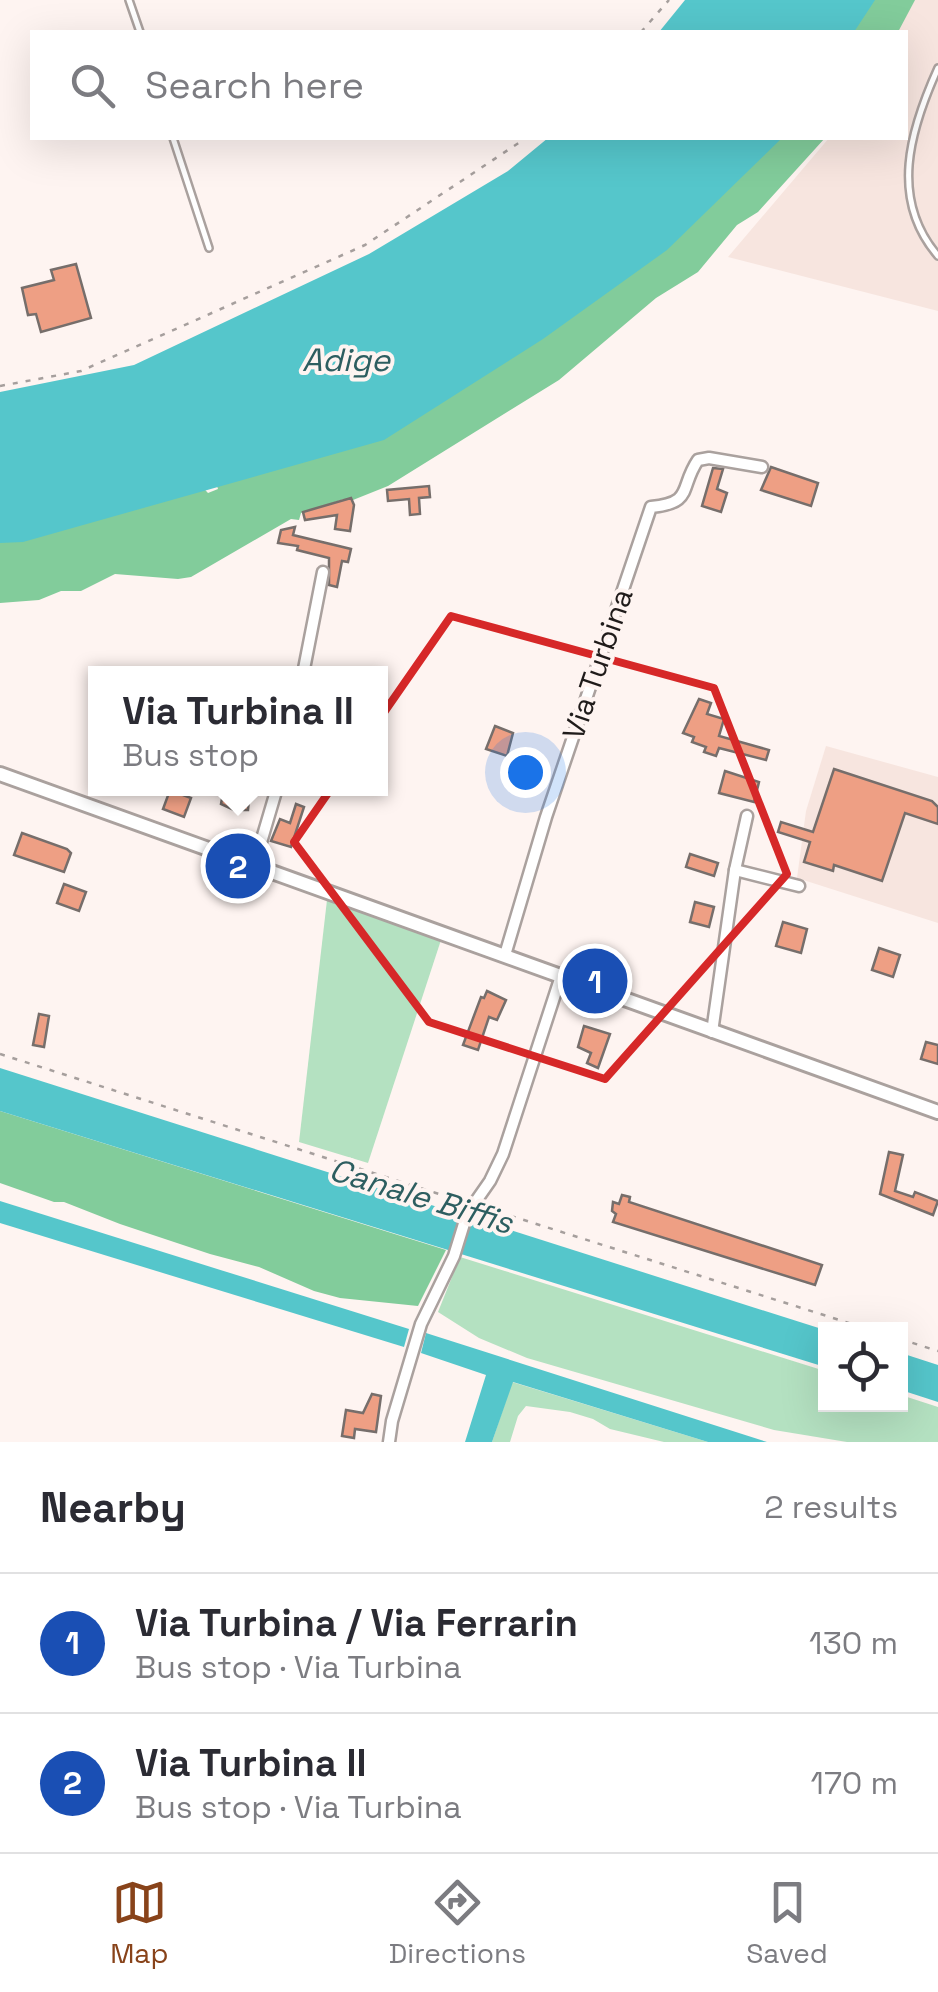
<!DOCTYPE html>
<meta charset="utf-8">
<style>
:root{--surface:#fff;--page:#f2f2f3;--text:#2b2b33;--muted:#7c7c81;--line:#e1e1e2;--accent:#88431a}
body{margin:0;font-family:"Space Grotesk",sans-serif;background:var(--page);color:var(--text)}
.controls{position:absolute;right:30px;bottom:30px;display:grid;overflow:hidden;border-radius:0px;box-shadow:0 10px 40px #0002}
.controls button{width:90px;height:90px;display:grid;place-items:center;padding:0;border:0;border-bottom:2px solid var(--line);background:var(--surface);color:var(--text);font:50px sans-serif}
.you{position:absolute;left:525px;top:772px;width:35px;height:35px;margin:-25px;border:8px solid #fff;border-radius:50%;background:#1a73e8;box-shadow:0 0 0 15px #1a73e833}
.badge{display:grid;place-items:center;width:65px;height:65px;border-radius:50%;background:var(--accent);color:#fff;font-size:32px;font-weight:700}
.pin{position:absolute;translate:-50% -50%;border:5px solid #fff;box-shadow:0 2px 10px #0006}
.popup{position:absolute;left:88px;top:666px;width:300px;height:130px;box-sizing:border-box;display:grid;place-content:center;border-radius:0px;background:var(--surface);filter:drop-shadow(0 2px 8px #0005);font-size:32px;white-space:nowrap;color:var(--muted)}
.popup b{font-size:38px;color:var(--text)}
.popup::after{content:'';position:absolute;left:50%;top:100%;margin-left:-20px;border:20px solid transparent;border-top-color:var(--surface)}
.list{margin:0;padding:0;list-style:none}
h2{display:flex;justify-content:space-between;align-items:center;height:130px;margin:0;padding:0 40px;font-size:42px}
h2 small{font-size:32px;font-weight:400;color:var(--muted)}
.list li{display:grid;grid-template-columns:65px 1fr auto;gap:30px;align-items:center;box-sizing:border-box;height:140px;padding:0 40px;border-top:2px solid var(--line)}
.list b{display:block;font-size:38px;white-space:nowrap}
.list p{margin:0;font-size:32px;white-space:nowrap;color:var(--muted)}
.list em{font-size:32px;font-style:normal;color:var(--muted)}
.icon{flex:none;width:55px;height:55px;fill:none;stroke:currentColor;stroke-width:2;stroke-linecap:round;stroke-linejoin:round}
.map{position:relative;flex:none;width:938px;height:1442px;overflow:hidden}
.search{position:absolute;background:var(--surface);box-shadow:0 10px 40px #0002;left:30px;right:30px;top:30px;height:110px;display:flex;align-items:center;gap:25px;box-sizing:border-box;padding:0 35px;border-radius:0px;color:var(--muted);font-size:38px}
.sheet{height:410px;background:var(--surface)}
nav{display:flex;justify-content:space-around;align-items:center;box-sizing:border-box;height:140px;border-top:2px solid var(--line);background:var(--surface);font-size:28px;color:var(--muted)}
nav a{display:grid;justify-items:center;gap:5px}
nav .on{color:var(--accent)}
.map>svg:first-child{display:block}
.built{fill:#f7e5df}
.green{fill:#b4e1c1}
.forest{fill:#82cc9b}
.water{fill:#55c6cb}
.building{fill:#ee9f84;stroke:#766e6b;stroke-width:2.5}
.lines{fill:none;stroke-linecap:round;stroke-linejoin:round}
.service-casing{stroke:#aaa19e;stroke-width:10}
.minor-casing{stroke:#aaa19e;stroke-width:15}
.tertiary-casing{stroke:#aaa19e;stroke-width:18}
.path{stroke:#a69f9d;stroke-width:2.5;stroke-dasharray:5 8;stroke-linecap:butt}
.service{stroke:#fff;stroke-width:5}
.minor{stroke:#fff;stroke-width:10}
.tertiary{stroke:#fff;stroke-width:12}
.marked{fill:none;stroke:#d62828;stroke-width:8;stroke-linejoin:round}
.labels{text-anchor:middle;stroke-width:8;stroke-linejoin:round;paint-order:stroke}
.street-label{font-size:30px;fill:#1f1b1a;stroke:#fef4f1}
.water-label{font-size:32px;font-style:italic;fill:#2d5e60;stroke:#fef4f1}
</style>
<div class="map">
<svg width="938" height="1442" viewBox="0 0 938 1442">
<rect width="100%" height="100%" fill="#fef4f1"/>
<!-- built -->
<g class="built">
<polygon points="914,0 938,0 938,311 728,257 829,138 906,138 906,32 895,32"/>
<polygon points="826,746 938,777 938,923 797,878 806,811"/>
</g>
<!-- green -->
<g class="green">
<polygon points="327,900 441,940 368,1163 299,1142"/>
<polygon points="460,1257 825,1371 826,1404 900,1404 901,1395 938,1407 938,1442 847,1442 774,1430 527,1358 479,1338 438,1312"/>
<polygon points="512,1382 708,1442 664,1442 610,1429 593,1419 570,1412 526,1406 518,1416 510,1442 492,1442"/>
</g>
<!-- forest -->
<g class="forest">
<polygon points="847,0 915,0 898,32 829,32"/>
<polygon points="752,138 825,138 758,212 737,225 698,272 656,298 559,380 388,486 353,500 344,499 301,513 299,520 291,519 191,577 178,579 115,574 81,591 61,591 39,600 0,603 0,526 191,475 208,493 218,489 214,477"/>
<polygon points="0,1111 446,1250 418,1306 340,1298 314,1291 259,1267 210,1254 120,1224 64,1202 54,1202 0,1183"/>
</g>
<!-- water -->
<g class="water">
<polygon points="685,0 875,0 854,32 659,32"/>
<polygon points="548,138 782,138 667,250 543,339 384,440 23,542 0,543 0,392 134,365 369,254 508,171"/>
<polygon points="0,1068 825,1330 825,1367 0,1111"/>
<polygon points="0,1201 409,1329 404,1347 0,1223"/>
<polygon points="426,1333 767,1442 708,1442 513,1382 492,1442 465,1442 486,1375 421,1353"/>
<polygon points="901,1353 938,1365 938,1402 901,1390"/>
</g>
<!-- building -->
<g class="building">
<polygon points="76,264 91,318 41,332 36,314 28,315 22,288 54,280 51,270"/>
<polygon points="771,467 818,483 811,506 761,490"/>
<polygon points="713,468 723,469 717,489 727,493 721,512 702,506"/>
<polygon points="429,486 430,497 419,498 420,514 410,515 409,499 388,501 387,490"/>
<polygon points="351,498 354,505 350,531 335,529 337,515 305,520 303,512"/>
<polygon points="295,527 293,535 351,549 348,562 342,561 337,587 329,585 329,558 297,550 298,546 278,543 281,530"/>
<polygon points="699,699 711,703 707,714 724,719 719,736 769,750 766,760 719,748 716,756 704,752 706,747 692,742 694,737 683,733"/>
<polygon points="495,726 513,733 507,756 486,749"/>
<polygon points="834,769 932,801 938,807 938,824 905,813 882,881 834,865 833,871 804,862 810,842 778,832 781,822 813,832"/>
<polygon points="725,771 759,782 754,802 719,793"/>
<polygon points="224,788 250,788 248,810 234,810 221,804"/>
<polygon points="170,790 191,798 184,817 163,809"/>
<polygon points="296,804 304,807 291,847 271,841 280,819 290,823"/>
<polygon points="22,833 67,849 71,853 64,872 14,855"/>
<polygon points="690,854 718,863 714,876 686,867"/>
<polygon points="64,884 86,892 79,911 57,903"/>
<polygon points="695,902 714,907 709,927 690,922"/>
<polygon points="783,922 807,929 801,953 776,946"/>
<polygon points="879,948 900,955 893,977 872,970"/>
<polygon points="487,991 506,1000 497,1020 489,1017 478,1050 463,1045 481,997 484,998"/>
<polygon points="39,1014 49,1016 44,1047 33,1045"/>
<polygon points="584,1026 610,1034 598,1068 587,1063 591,1053 578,1047"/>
<polygon points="926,1042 938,1045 938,1064 921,1059"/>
<polygon points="889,1152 903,1155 895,1191 913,1197 915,1192 938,1201 933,1215 880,1194"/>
<polygon points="622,1195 630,1197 629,1202 822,1265 815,1285 613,1222 616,1214 612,1211 613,1202 619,1204"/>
<polygon points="372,1394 381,1396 376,1432 355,1429 354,1438 342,1436 346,1410 363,1413"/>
</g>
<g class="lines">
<!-- service casing -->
<g class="service-casing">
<g id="service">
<polyline points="129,0 140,32"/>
<path d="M938,68C910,130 889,199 938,256"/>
<polyline points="173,138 209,248"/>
</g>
</g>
<!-- minor casing -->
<g class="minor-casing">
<g id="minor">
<polyline points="303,674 323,572"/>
<polyline points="254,866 277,788"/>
<polyline points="735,870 799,886"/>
<path d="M505,955L546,817L651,507C694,503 679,488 698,460L709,458L762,467"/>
<polyline points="712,1032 735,870 747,816"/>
<polyline points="389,1442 392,1421 421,1324 454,1256 467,1214 490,1181 503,1154 561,976"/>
</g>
</g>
<!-- tertiary casing -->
<g class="tertiary-casing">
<polyline id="tertiary" points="0,774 938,1112"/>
</g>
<!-- path -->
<g class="path">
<polyline points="641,32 669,0"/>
<polyline points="0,386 81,371 365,245 526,138"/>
<polyline points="0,1054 464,1202"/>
<polyline points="486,1208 871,1330"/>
<polyline points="836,1330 839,1321"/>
<polyline points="900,1339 938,1351"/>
<polyline points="820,1383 826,1365"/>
</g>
<!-- service -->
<use href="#service" class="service"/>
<!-- minor -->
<use href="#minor" class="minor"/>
<!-- tertiary -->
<use href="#tertiary" class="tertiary"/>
</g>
<!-- marked area -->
<path class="marked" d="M451,616L714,688L787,874L605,1079L429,1022L294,842Z"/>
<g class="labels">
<!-- street labels -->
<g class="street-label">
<text transform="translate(598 664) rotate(-71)" y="10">Via Turbina</text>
</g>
<!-- water labels -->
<g class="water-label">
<text x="346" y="371">Adige</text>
<text transform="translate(421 1196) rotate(17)" y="11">Canale Biffis</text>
</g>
</g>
</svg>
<div class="controls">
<button><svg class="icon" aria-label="locate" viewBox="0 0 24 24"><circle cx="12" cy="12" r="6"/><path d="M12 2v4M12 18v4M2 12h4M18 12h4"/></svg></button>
</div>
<div class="you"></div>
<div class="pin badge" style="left:595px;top:981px;background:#1a4fb4">1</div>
<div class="pin badge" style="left:238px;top:866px;background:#1a4fb4">2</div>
<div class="popup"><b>Via Turbina II</b>Bus stop</div>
<div class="search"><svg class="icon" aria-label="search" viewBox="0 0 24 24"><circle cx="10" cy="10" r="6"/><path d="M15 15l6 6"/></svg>Search here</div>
</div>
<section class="sheet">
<h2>Nearby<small>2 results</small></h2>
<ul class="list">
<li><span class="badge" style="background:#1a4fb4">1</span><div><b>Via Turbina / Via Ferrarin</b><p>Bus stop · Via Turbina</p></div><em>130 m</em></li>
<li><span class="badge" style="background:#1a4fb4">2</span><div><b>Via Turbina II</b><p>Bus stop · Via Turbina</p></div><em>170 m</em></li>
</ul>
</section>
<nav>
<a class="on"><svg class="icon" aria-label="map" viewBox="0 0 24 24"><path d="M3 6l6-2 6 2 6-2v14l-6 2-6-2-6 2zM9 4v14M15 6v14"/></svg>Map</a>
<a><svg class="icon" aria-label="directions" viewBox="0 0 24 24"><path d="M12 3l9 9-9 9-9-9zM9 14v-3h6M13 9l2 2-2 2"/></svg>Directions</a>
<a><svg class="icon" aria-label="saved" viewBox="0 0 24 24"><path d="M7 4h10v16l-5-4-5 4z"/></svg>Saved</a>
</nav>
